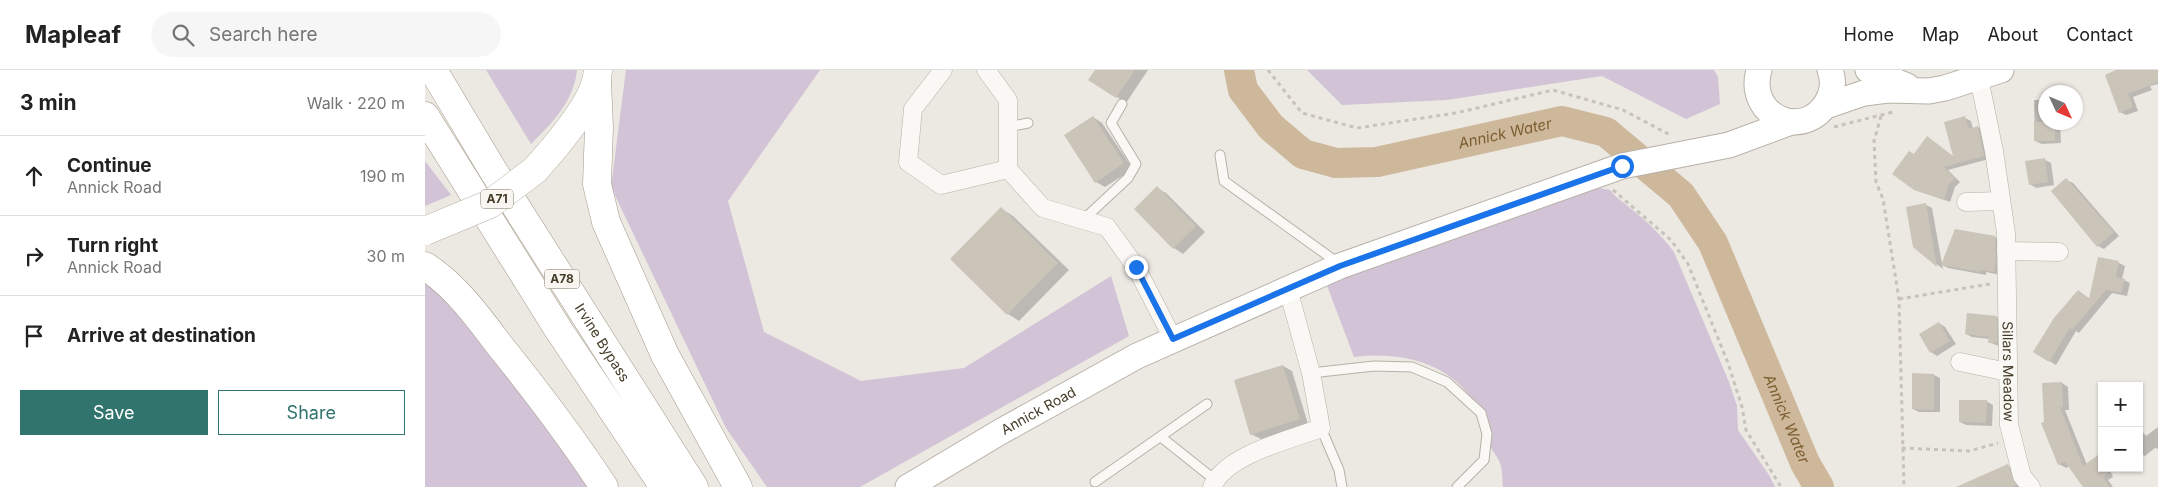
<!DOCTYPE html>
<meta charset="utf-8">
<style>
:root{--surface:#fff;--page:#f6f6f6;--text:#222;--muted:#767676;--line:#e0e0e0;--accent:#30746d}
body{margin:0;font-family:Inter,sans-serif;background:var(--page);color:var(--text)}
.controls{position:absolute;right:15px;bottom:15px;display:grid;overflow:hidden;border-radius:0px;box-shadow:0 1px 4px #0004}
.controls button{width:45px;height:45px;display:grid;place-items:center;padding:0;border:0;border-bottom:1px solid var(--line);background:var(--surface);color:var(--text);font:25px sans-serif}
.compass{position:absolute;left:1613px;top:15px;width:45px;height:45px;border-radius:50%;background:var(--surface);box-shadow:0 1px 4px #0004;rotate:134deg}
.stop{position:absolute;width:15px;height:15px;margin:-11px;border:4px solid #1a73e8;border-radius:50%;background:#fff}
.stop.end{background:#1a73e8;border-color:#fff;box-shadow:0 1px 5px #0008}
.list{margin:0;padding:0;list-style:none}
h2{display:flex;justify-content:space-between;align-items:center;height:65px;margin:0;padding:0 20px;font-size:21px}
h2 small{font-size:16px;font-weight:400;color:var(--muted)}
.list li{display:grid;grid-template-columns:32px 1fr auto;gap:15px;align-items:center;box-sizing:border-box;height:80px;padding:0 20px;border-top:1px solid var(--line)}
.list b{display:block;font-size:19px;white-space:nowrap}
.list p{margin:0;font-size:16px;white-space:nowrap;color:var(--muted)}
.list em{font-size:16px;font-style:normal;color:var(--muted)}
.actions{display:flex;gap:10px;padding:15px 20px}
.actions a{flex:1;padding:11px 0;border:1px solid var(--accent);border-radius:0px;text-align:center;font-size:18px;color:var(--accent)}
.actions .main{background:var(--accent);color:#fff}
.icon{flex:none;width:28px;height:28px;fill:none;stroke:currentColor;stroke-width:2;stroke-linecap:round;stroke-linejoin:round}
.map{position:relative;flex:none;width:1733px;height:417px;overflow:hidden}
header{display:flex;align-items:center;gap:30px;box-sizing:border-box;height:70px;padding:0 25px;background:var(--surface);border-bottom:1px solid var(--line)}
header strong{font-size:24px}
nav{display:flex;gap:28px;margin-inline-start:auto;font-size:18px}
.search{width:350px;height:45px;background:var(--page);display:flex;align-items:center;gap:12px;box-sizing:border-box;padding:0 18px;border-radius:28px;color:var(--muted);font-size:19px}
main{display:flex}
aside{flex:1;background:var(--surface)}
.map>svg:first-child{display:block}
.green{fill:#d2c3d6}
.shadow{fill:#0003}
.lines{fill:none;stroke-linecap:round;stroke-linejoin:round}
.river{stroke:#ceb89b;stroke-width:30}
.building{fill:#cac4b9}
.service-casing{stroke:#b7b1a7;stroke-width:11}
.minor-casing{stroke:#b7b1a7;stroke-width:19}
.secondary-casing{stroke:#b7b1a7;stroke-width:27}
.primary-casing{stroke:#b8b0a1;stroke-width:29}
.trunk-casing{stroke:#a39a89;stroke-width:29}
.path{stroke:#c7c3bc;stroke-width:3;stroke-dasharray:4 4;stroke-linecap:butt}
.service{stroke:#f9f8f5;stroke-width:9}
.minor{stroke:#f9f8f5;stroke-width:18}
.secondary{stroke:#fff;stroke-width:25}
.primary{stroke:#fff;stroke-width:28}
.trunk{stroke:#fff;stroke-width:28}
.primary-bridge-casing{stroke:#b8b0a1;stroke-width:29;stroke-linecap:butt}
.primary-bridge{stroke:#fff;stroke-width:28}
.route{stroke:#1a73e8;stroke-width:6}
.labels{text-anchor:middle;stroke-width:5;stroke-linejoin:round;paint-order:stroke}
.shield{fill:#f9f6f2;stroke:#7b7465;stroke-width:1}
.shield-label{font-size:12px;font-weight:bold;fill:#453c29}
.street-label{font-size:14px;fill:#453c29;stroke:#f9f6f2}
.water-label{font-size:15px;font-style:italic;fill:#7c5e30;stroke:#f9f6f2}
</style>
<header>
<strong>Mapleaf</strong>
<div class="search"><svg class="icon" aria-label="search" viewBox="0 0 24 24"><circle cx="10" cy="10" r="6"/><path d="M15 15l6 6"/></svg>Search here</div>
<nav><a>Home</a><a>Map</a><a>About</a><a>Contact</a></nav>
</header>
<main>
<aside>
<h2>3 min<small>Walk · 220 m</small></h2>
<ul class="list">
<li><svg class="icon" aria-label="ahead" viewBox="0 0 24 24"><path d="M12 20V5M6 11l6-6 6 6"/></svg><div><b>Continue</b><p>Annick Road</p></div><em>190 m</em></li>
<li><svg class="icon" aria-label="right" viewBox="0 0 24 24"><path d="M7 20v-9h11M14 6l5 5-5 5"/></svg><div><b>Turn right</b><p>Annick Road</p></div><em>30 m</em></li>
<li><svg class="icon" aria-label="arrive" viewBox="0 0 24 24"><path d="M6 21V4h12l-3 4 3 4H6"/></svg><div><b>Arrive at destination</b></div></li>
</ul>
<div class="actions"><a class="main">Save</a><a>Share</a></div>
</aside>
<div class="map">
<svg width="1733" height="417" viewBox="0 0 1733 417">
<rect width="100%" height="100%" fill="#ece8e2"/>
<!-- green -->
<g class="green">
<path d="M61,0H152C149,31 127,53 106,74Z"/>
<polygon points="201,0 395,0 303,131 339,262 436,311 539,298 686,206 704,266 435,417 342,417 301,358 186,117"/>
<polygon points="882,0 1289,0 1293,7 1295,34 1261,49 1177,6 1022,30 917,35"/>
<polygon points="0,91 26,125 0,136"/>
<path d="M1174,118L1185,120C1191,128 1197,131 1205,138C1221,150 1237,166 1249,182L1304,312L1312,336L1313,360L1344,405L1350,417H1078C1077,409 1078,398 1074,391C1072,386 1068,382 1066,378C1060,365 1059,351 1052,338C1029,293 976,281 929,287L901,213L1063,153Z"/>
<polygon points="0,203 171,417 0,417"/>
</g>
<!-- shadow -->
<g class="shadow">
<polygon points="672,0 723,0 701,33 665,9"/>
<polygon points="1695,0 1733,0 1733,14 1725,16 1727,20 1708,27 1713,41 1701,45 1695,42"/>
<polygon points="1609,30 1620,30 1620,52 1635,52 1636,73 1617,74 1610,71"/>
<polygon points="668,47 677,53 708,99 680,117 671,112"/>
<polygon points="1540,48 1546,51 1548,59 1553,57 1559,61 1564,89 1523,100 1535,112 1530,117 1525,132 1490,119 1489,85 1530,87"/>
<polygon points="1620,90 1626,93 1629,115 1611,118 1605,114"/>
<polygon points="1641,110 1648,113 1694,166 1679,179 1673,176"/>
<polygon points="732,118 741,123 780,162 758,184 749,178"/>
<polygon points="1501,135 1507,138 1518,199 1489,177"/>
<polygon points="577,139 588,146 644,200 594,251 583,244 527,189"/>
<polygon points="1570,167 1576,171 1575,205 1561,202 1561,205 1523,198 1517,195"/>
<polygon points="1694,193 1700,196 1697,209 1705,213 1702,226 1687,223 1654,263 1651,261 1631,295 1610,282 1654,221 1665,229"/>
<polygon points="1571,247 1578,251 1578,276 1571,275 1564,272 1565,269 1547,267 1541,264"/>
<polygon points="1514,253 1520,257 1531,274 1512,286 1506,282"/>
<polygon points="858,296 867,301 883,354 836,369 826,364"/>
<polygon points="1509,305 1515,308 1515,342 1494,342 1488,339"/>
<polygon points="1637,313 1643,317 1644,340 1640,340 1662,395 1684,398 1688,407 1683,410 1688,417 1659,417 1645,396 1641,398 1634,394 1618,354 1620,353 1619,314"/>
<polygon points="1561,331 1568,335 1567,356 1541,355 1535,352"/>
<polygon points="1714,357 1721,366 1733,357 1733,379 1730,378 1720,386 1714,383"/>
<polygon points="1583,396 1589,399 1596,417 1563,417"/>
</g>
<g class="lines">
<!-- river -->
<path class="river" id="s1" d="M814,0L818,20L846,57L878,84L911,93L952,92L1137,51L1181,62L1256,125L1288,173L1380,393L1394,417"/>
</g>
<!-- building -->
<g class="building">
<polygon points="670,0 710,0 691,28 663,10"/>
<polygon points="1691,0 1733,0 1733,12 1703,24 1708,37 1694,43 1680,5"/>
<polygon points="668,46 699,93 670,113 639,65"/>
<polygon points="1540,46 1544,59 1553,56 1559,86 1519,97 1530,108 1524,114 1519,130 1489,120 1467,104 1484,81 1489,84 1502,66 1528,86 1519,52"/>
<rect x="1609" y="52" width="21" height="19"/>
<polygon points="1620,88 1623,112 1604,115 1600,91"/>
<polygon points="1641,108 1689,162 1672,177 1626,121"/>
<polygon points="732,116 771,156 748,179 709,139"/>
<polygon points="1501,133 1512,197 1488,177 1481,137"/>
<polygon points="576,137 633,193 582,245 525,189"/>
<polygon points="1530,159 1570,166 1571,190 1569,202 1555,200 1555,202 1516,195"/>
<polygon points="1673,187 1694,191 1691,207 1700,209 1696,223 1681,220 1647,260 1645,258 1624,292 1608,282 1629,248 1653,220 1664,229"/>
<polygon points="1542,243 1572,246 1572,273 1563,273 1564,267 1540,264"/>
<polygon points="1514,252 1525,271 1505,283 1494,264"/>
<polygon points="858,295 875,349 825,365 809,310"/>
<polygon points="1487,303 1509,304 1509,340 1487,339"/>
<polygon points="1637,312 1638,337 1635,337 1658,396 1677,382 1677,398 1679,398 1683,403 1678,407 1685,417 1658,417 1640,392 1633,395 1616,353 1619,352 1617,313"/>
<polygon points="1534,330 1562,330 1561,353 1534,352"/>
<polygon points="1583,394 1591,415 1586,417 1531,417"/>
</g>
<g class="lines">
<!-- service casing -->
<g class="service-casing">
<g id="service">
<polyline points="583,57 603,53"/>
<polyline points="795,85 799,111 913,193"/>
<polyline points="658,150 703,108 711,94 686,53 697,34"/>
<polyline points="886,303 949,296 987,297 1022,312 1056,343 1062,364 1059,390 1032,417"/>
<polyline points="896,358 914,400 917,417"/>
<polyline points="736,367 790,410"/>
<polyline points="670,412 782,334"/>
</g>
</g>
<!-- minor casing -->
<g class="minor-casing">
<g id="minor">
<polyline points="518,0 488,39 483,92 516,115 583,99"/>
<polyline points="561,0 583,30 583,99 618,138 682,157 711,197 748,269"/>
<path id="s2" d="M1554,8L1569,81L1581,163L1584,355L1597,406L1606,417"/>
<polyline points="1541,132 1576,131"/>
<polyline points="1581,181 1634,182"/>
<polyline points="1535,292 1583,302"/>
<path d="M787,417C801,384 865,370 896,358L886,303L863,219"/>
</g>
</g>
<!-- secondary casing -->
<g class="secondary-casing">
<g id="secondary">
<path d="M1334,0C1320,49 1385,74 1405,26C1408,18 1408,8 1405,0"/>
<polyline points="1443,0 1482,16"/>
<polyline points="1401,36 1439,23 1463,20 1504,21 1520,18 1576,0"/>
<path id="s3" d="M483,417L575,362L712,286L915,196L1197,96L1304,75L1366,52"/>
</g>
</g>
<!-- primary casing -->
<g class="primary-casing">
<path id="primary" d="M130,77C147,55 170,29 173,1"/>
</g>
<!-- trunk casing -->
<g class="trunk-casing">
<g id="trunk">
<path id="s4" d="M8,0L69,102L269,417"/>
<polyline points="172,12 174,57 172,114 181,152 240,285 313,417"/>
<polyline points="0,46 133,259 239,417"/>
<path d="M0,196C31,216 53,247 75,276C112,322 147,368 179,417"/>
</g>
</g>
<!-- path -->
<g class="path">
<polyline points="843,0 877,43 932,58 1031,43 1128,20 1198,40 1247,66"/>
<polyline points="1456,46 1449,71 1451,112 1458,129 1474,229 1479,417"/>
<polyline points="1409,57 1468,42"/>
<polyline points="1188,120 1246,170 1263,194 1303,293 1317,337 1321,360 1356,417"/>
<polyline points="1474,229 1565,214"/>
<polyline points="1477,378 1544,381 1573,373"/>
</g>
<!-- service -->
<use href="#service" class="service"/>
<!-- minor -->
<use href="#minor" class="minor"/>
<!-- secondary -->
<use href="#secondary" class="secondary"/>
<!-- primary -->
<use href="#primary" class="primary"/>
<!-- trunk -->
<use href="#trunk" class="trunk"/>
<!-- primary-bridge casing -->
<g class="primary-bridge-casing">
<polyline id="primary-bridge" points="0,161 65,134 110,100 130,77"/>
</g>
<!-- primary-bridge -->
<use href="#primary-bridge" class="primary-bridge"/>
</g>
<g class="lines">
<!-- route -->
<polyline class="route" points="711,197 748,269 915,196 1197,96"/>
</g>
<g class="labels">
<!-- shield labels -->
<g class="shield">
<rect x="56" y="119.5" width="32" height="19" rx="4"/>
<rect x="119.5" y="199.5" width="35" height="19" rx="4"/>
</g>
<g class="shield-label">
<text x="72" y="133">A71</text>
<text x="137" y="213">A78</text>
</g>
<!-- street labels -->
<g class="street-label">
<text dy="5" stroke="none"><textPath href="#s4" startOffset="321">Irvine Bypass</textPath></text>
<text dy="5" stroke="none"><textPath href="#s2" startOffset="296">Sillars Meadow</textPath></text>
<text dy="5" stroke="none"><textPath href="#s3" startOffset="151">Annick Road</textPath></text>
</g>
<!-- water labels -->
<g class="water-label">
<text dy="5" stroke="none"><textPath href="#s1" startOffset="315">Annick Water</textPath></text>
<text dy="5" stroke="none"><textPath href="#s1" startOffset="765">Annick Water</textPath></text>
</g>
</g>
</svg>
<div class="controls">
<button>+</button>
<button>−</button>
</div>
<svg class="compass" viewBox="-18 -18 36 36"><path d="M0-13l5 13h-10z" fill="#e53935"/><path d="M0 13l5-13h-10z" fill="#767676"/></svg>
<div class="stop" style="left:1197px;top:96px"></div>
<div class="stop end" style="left:711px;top:197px"></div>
</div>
</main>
